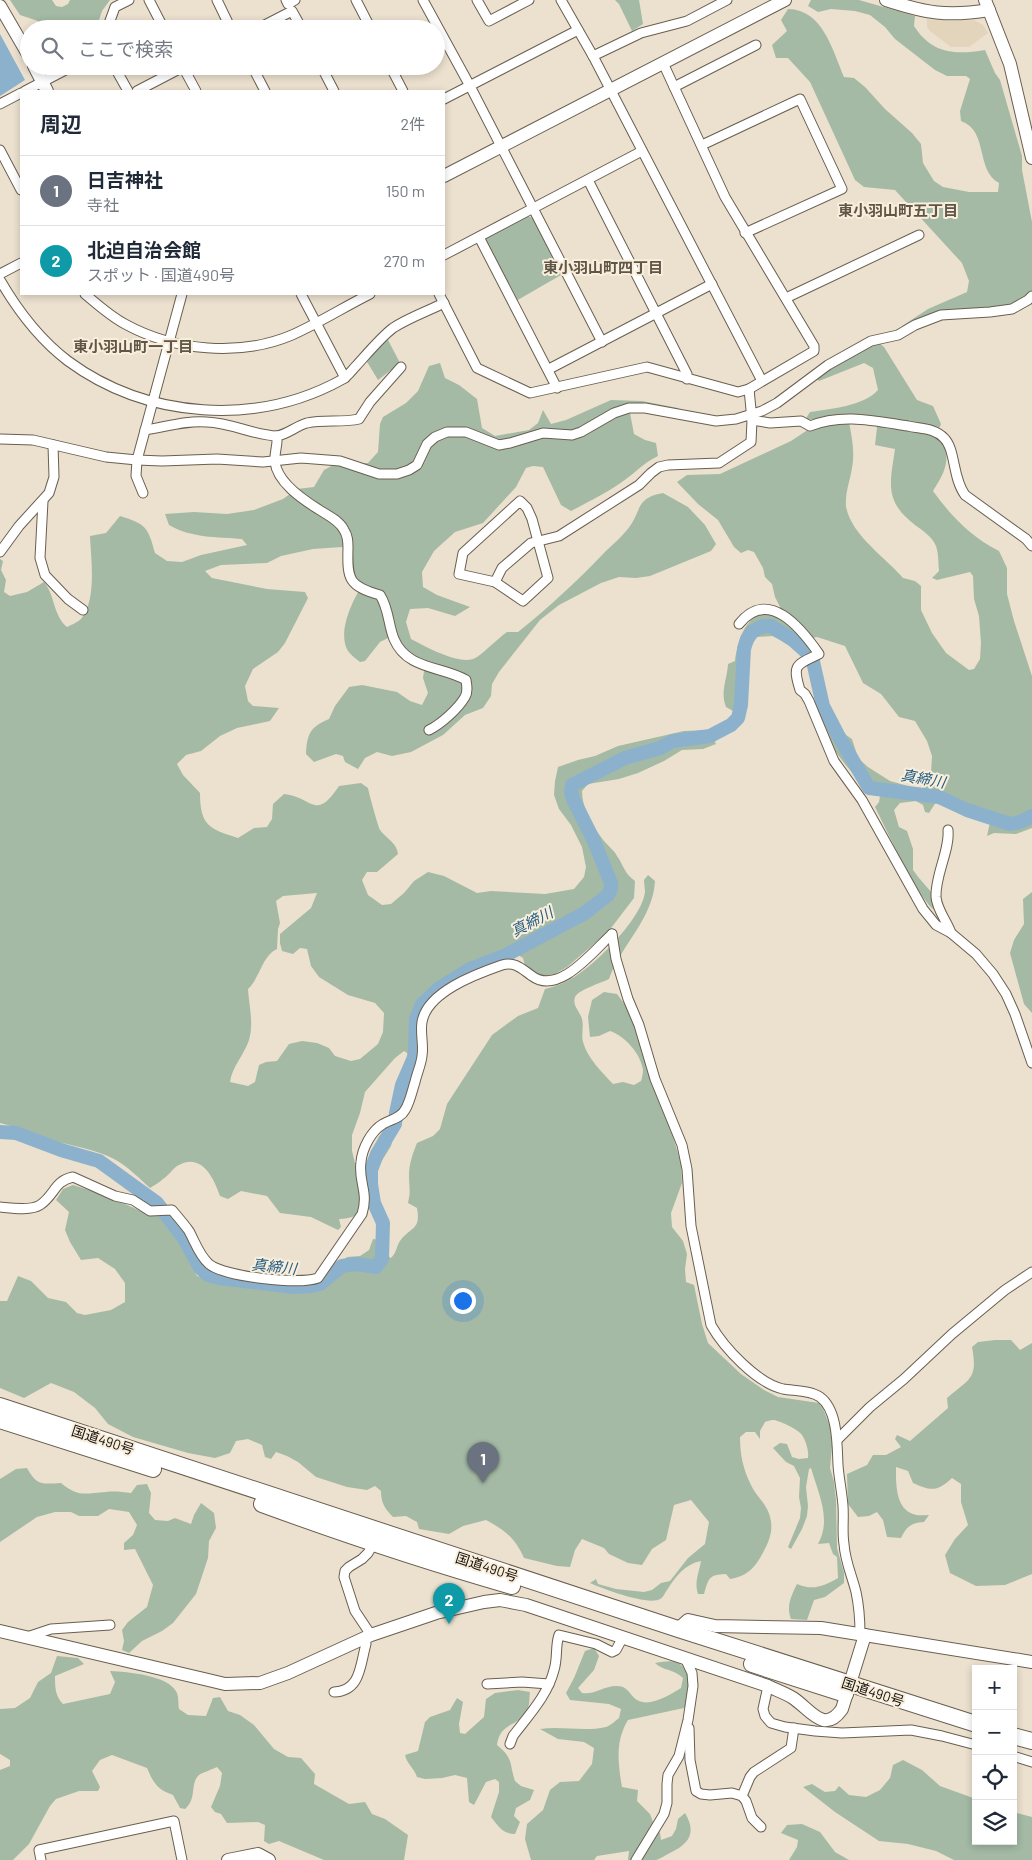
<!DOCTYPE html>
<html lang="ja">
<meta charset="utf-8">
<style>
:root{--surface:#fff;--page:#f2f2f3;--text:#1f2937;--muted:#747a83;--line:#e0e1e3;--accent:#1f84ae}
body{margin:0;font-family:Barlow,"Noto Sans JP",sans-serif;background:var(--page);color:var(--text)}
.controls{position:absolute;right:15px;bottom:15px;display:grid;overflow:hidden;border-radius:0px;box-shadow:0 2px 8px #0003}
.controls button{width:45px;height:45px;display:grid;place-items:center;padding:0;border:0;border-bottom:1px solid var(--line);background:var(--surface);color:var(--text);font:25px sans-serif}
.you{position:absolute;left:462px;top:1300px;width:18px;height:18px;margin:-12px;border:4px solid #fff;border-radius:50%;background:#1a73e8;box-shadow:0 0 0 8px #1a73e833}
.badge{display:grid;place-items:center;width:32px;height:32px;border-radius:50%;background:var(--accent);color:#fff;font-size:16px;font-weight:700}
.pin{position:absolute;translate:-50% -41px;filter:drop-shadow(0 1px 2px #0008)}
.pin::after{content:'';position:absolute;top:26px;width:18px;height:15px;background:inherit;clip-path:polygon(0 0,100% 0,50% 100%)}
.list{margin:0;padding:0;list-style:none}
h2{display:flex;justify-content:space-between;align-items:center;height:65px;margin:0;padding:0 20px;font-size:21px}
h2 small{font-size:16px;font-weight:400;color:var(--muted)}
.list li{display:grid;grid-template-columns:32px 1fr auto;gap:15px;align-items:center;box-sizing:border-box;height:70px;padding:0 20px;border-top:1px solid var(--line)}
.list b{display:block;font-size:19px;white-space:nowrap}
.list p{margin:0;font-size:16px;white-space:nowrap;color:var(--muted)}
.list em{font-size:16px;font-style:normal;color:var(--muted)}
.icon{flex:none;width:28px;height:28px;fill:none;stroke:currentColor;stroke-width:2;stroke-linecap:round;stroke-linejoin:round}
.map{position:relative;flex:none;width:1032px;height:1860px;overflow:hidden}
.search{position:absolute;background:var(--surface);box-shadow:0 2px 8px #0003;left:20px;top:20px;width:425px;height:55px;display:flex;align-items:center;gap:12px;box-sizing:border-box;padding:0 18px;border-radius:28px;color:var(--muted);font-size:19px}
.panel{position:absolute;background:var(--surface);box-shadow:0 2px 8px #0003;left:20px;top:90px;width:425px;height:205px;border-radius:0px}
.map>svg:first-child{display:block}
.built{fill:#e3d4bc}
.green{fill:#a4baa5;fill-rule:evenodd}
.water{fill:#8cb1cc}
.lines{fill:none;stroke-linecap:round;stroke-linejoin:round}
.river{stroke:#8cb1cc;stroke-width:14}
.street-casing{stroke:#695f50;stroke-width:11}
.secondary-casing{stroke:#695f50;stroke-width:14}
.highway-casing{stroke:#695f50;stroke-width:18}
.street{stroke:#fff;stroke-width:9}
.secondary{stroke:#fff;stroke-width:12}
.highway{stroke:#fff;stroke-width:16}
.labels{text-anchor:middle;stroke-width:4;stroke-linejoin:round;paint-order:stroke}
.street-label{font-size:14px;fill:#16120c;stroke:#f9eedc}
.neighbourhood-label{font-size:15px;font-weight:bold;fill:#5f5647;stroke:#f9eedc}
.water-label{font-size:15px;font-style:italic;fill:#225d83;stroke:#f9eedc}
</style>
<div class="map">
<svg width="1032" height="1860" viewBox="0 0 1032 1860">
<rect width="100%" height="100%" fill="#ece1cf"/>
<!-- built -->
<polygon class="built" points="927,19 952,21 974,20 983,25 988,33 969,47 951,47 930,31 927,27"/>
<!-- green -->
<g class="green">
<polygon points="10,0 52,0 56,6 62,7 68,4 70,0 110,0 102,11 96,29 41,29 38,21 20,15"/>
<polygon points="615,0 639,0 643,24 632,31 619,4"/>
<path d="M811,0H859L915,16L914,26C932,54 955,55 985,50L995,73L1000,80L1022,156V170L1032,222V291L1020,302L1003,307L976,309L904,327L902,326L928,309L967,292L969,281L962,263L895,190L864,187L855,180L810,82L788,58H776L772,45L787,31L781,20L788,9C823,10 832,49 844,77L854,78L865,87L885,109L912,133L921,144L923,163L934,181L943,187L969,192H998L999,183C975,170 989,131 961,121L960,111L970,79L966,76H947L935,70L895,39L885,27L870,15L855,11L831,9L818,12L808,6Z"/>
<polygon points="527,216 533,218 561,275 516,301 483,238"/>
<polygon points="387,338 400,363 378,380 366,360"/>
<path d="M877,341L884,347L917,400L933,406L941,424L936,436L944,440C950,462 945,472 933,491C951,516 971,537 999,551L1007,568V594L1014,621L1032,676V828L1016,834L994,833L987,836L990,822L970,808L938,799L929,813L925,812L923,805L916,801L900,803L894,810L899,827L907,831L913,849V870L919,878L932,893L935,910C921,904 884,825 875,807L879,802L880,796C858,784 820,740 822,714L830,712L843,733L852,739L858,758L868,767L890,781L919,789L922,791L926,780L931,773L932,756L927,741L915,721L899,717L881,694L863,683L845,646L817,637L803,640L800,649L772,636L757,637C743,658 740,686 736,710L733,711L726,707C720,692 727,680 728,664L735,661C737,644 745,614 766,614C770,614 775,616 778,617L783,613L775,597L772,584L765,577L763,568L754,552L748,550L741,553L734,547L718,520L698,504L677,482L687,475L720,474L791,441L812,427L826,423L849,422C852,438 855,452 852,468C850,481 845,493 846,506C850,534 886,558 903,578L915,581L921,586V610L932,633L946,653L969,670L974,669L980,659L981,643L979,616L974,599L973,576L970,572L937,580L932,578L939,571C938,562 939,552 935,544C932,537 922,530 915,525C884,501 890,484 895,449L875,445L877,428L875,416L860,415L805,420L810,412C830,409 864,406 878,390L873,368L864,363L819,381L815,377Z"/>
<path d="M440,363L445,378L459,385L477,399L482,428L495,436L529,430L538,423L543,410L551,424L566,420L611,400L642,401L678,408L682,412L640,405L630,413L634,434L645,440L656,443L658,456C645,462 637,471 626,479C609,492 590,501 571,511L561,505L543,467L533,466L526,468L516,487L483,523L455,532L434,551L422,572L423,587L437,595L470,607L455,616L428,608L410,609L406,622L411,639C425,646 463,668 477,657C487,650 497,639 507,632H518C548,608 576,582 603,554C612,545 623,536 630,526C642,509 636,498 663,493L688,507L705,525L716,544L711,551L650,576L636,578L619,577L601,583L559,605L540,620L499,672L492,684L491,696L483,708L465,715L443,735L411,752L392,756L377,752L365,758L358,769L345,762L343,756L336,754L314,762L306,754C307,734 310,727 329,719L335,706L349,687L362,685L397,692L410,701L422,705L428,693L423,678L425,664L406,653L390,637L380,642L365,661L360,662C356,659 351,655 348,651C337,633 352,601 362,586C350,576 352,565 353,551L342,547L313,549L281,556L267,563L221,565L205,571L212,578L267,589L305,592L308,598L285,643L278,652L253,669L245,686L248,701L253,706L279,708L270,721L237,728L220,736L201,751L186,755L177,764L183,775L200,793C200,825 209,829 238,838L254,828L267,827L272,819L273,804L284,794C313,797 315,822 339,786L361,783L368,788C369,794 378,826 380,830C387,839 397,843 398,854L377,872H367L362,880L368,895L382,905L391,904L404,893L414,881L428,872L444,876L477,893L491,891L545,894L574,889L584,877L586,867L582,847L571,825L559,809L554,795L555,781L558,767L578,760L595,756L618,746L684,731L709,730L716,744L703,749L682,750L664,761L638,773L619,779L588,784L582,791C582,809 593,827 604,841C608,846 614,850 617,856C624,866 624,873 635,881L634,898L608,932L567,967L553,975L542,977L525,966L523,958L518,955C502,957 486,967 471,974C460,978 448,980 438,985C409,1000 404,1033 418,1059L400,1113L390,1116L397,1089L408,1060L407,1053L404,1051L395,1058L365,1092L360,1113L352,1135V1151L356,1167L365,1170L379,1136L389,1127L395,1130L391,1146L378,1167L376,1187L371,1207C360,1214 352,1219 339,1219L341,1227L338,1230L311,1217L280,1213L267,1196L241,1191L228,1199L220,1196C214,1178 201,1151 177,1166C172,1170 168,1176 163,1179C159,1183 154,1185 150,1188C139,1178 127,1166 114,1159C95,1149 72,1146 51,1140C34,1135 18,1127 0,1123V559L3,561L1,570L6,580L4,592L10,596L27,592L44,582C55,595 53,615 67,627C71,625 78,622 81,619C97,600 91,559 90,536L106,533L120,516C146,524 148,527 155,553L167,561L182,562L201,555L247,545L242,539C217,537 191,538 169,525L165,514L194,512L227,514L254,510L283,499L297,489L314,487L324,470L337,463H368L378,452L380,424L383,417L406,403L418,391L429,366ZM317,893L311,908L280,934V943L282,951L293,954L300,948L307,949L311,966L319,977L348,995L375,1003L384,1013L383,1032L378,1044L360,1059L351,1061L335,1056L329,1048L317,1043L302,1041L289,1044L277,1061L266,1062L259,1065L255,1082L248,1086L230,1082C232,1067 244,1055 249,1040C254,1023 249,1006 248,989C260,978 262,956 277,949L278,929L280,923L276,901L283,896Z"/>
<path d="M648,875L655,881C653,919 621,945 609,979C601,983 578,990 575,997C572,1006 580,1011 582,1019C584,1026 581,1035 583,1042C588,1059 601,1071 613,1084L623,1082L634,1085L641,1081C642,1078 643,1073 643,1070C641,1054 625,1036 610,1031L599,1036L590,1037L588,1017L592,1000L604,992L617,994L631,1013L637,1028L652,1085L663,1105L681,1163L682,1183L671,1213L672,1227L683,1241L687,1254L685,1269L686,1282L694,1285L702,1324L708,1343L741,1374L764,1390L778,1397L819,1403L824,1411L830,1427L832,1446L830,1468L834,1482L836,1500L837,1548L844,1573V1583L825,1597L814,1600L807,1620L791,1619C786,1607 791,1596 797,1584C813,1591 824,1586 838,1578L837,1557L833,1554L829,1543L818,1544C832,1519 818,1493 811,1468L809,1469L806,1487L808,1506L807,1516L802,1529L791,1549L788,1547L800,1518L801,1508L799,1497L800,1478L794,1466L786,1462L773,1448L780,1443L787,1444L792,1457L799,1459L808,1458C809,1451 806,1441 802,1435C799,1430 779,1420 773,1420C770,1420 768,1421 765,1422L760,1431V1439L755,1432H746L740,1437C740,1454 743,1469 751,1485C754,1492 760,1498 764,1504C777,1524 771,1539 760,1558C753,1570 744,1577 730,1579L726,1574C708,1575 709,1578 704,1594H698C694,1582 699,1573 701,1561C685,1564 675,1577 667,1590C664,1594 664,1597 660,1599C649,1606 603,1589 590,1583L596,1579L598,1584L616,1589L644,1592L652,1590L661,1583L670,1581L688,1558L705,1544L709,1522L691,1500L674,1505L666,1540L652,1549L642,1565L628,1563L609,1554L604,1548L582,1539L575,1550L570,1567L557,1566L524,1558C515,1538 506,1531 486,1520L463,1526L449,1534L419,1529L417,1522L406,1516L393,1517C385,1509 381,1503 381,1491L375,1486L367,1490L347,1487L316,1477L298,1462L287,1456L276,1452L271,1459L265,1457L262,1445L248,1439L236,1441L230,1453L215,1458L188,1453L133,1437L108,1424L95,1408L74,1392L51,1383L24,1398L0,1388V1301H7L18,1276L31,1281L48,1298L66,1302L77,1313L85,1315L111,1310L125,1302V1283L115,1269L98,1258L81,1260L70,1242L65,1230L69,1212L56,1200L63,1189L73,1185L105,1195L152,1216H162L172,1229L197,1276L220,1283L271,1291L315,1290L330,1281L338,1264L347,1257L360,1256L369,1250L373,1239L380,1240L381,1252L391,1258C397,1252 396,1247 400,1241C411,1226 421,1231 417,1208L408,1203C411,1190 409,1187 409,1175C409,1164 413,1153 417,1143L433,1136L440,1129L447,1104L492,1035L518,1016L538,1008L545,989C552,987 560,985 567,981C591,970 642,919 645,892C645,888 644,884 644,880Z"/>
<polygon points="1032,892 1032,1013 1024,1004 1010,953 1014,940 1024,924 1023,899"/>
<path d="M995,1340H1011L1020,1350L1032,1343V1574L1005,1585L976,1586L950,1573L945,1555L955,1539L968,1525L961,1502V1484L952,1478C937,1492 931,1491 913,1483L908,1471L896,1467C896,1482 895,1508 913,1514C917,1516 924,1515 929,1515L924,1522C911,1523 907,1526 901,1538L887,1537L883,1520L877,1512L869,1516L858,1517L848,1504L847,1474L867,1465L873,1455H886L901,1447L895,1439L897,1435L910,1441L948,1408L947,1398C970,1378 978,1379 972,1347L978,1342Z"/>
<path d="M27,1468C37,1486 42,1484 61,1483C79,1498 86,1493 106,1492C114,1491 123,1492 131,1493L137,1485L147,1484L151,1493L149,1513L155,1520L168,1521L175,1518L191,1524L194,1515L201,1503L214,1513L216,1528L209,1541L208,1558L196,1594L173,1623L162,1631L142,1641L129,1653L122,1650L124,1641L122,1630L128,1622L147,1607L153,1585L135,1549L124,1550V1543L133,1535L137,1525L129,1512L109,1509L98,1516H79L71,1512H55L37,1517L0,1542V1479L16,1469Z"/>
<path d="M594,1648L599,1656L594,1670L578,1688L582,1693C594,1695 604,1686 616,1686C628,1685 629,1695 637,1700C650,1708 671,1694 681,1688L683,1678C672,1668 663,1671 655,1663C673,1660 678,1659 690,1674L688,1701L684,1708L628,1720C615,1741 618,1764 622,1787L638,1790L637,1801L650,1814L654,1825L660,1833L661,1840L672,1836L676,1829L678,1819L685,1813C697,1833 689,1844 670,1853C666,1855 660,1859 656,1860C647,1860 637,1860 628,1860L629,1851L597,1856L594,1860H531L525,1839L527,1824L543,1810L550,1790L560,1782L579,1781L592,1764L594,1748L584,1742L558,1739L540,1729C562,1726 584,1732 606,1727C610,1726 615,1721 619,1718L621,1709L609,1704L570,1700L566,1693L574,1678L585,1651Z"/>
<path d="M57,1656L78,1658L84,1664L55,1676C55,1687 55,1696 63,1704L110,1694L115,1682L110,1671C128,1672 169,1675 177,1693C179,1698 178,1705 179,1709L188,1715L206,1716L213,1698L220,1697L228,1711L240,1715L254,1725L274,1749L288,1757L301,1758L315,1774L314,1784L349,1804L365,1802L372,1814L385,1819L408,1835L404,1860H324L279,1841L269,1844L264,1841L265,1825L258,1822L227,1823L221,1814L215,1812L211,1807L220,1786L222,1773L217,1767C212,1770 202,1772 198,1776C190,1785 197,1799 185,1809L180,1808L173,1795C157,1789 154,1784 147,1768L112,1755L100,1760L92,1771L100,1787L98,1791H79L56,1799L50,1806L29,1844L13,1860H0V1770L10,1766V1760L0,1754V1709L15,1708L30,1698L38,1682L51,1673Z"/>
<path d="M518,1690L530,1692C529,1697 530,1703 528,1708C521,1728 500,1720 497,1745C514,1759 509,1763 515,1781L521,1786L534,1790L530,1800L516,1808L514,1816L520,1822L515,1834C503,1834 498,1826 491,1817L499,1792V1782L495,1779L486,1782L474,1805L469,1802L467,1778L455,1775L442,1778L425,1779L417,1777C414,1768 407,1764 405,1755L418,1751L425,1722L430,1717L450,1710L457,1698L463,1702L459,1724L460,1733L465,1734L484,1717L486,1699L495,1693Z"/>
<polygon points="903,1760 922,1770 940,1786 976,1799 976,1841 1013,1841 1013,1812 1032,1817 1032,1860 954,1860 936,1851 908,1844 879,1841 835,1812 803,1787 812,1784 825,1792 835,1791 839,1786 849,1795 866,1797 880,1790 890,1778 893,1765"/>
<polygon points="802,1824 820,1832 835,1852 849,1860 789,1860 797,1847 798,1840 781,1833 787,1825"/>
</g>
<!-- water -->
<polygon class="water" points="0,34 25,80 0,96"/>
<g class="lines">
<!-- river -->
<polyline class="river" points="0,1132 16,1133 61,1150 99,1161 157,1203 183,1237 200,1268 208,1275 219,1278 293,1287 311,1286 320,1284 342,1266 356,1264 376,1267 382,1259 383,1223 374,1203 371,1184 371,1170 377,1154 395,1124 396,1113 402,1085 415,1055 416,1019 422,1004 438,989 470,969 506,955 585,913 608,895 611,889 611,883 593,839 573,799 571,792 572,785 625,758 660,748 673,741 710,736 731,725 738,718 741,705 744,649 747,639 752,632 763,626 771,626 793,640 812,657 823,706 838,735 869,788 939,797 967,810 1010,824 1020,822 1032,816"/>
<!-- street casing -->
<g class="street-casing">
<g id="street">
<polyline points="149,0 164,29"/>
<polyline points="217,0 231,29"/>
<polyline points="286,0 288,4 295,0"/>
<polyline points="356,0 371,29"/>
<polyline points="423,0 470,86 602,342"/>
<polyline points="477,0 489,21 529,0"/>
<polyline points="561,0 593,56 762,381"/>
<polyline points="107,29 115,7 129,0"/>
<polyline points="257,29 292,11 302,29"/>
<polyline points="593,56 641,33 687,21 727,0"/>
<polyline points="114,66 128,91"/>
<polyline points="252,66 265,91"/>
<polyline points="321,66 334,91"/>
<polyline points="390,66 403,91"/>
<polyline points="674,87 756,45"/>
<polyline points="25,91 73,66"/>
<polyline points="137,91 183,67 196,91"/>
<polyline points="444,99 578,30"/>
<polyline points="0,104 21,93"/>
<polyline points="702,145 800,99 842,189 745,233"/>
<polyline points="0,150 21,190"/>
<polyline points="588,180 687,374 687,379"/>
<polyline points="479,237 557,388"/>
<polyline points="444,255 642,151"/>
<polyline points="0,274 21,263"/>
<path d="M0,280C18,311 39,339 68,361C147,419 257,427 343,379C348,376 352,370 356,366C367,354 381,337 393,328C408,318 428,311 444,303"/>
<path d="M85,294C98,305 110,316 125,324C174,351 240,357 292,335C319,323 344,307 370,294"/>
<polyline points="301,294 345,378"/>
<polyline points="439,294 477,368 530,393 647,367 738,392 749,389 814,351 814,346 725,197 663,63"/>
<polyline points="786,298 919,235"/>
<path d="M401,367L370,402L359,419C342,423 324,419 307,423C296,426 288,434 277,436C278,445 274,453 275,462C277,482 302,499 318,509C327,515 339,520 344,530C348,536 348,542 348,548C347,580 349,586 380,595C389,609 388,624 394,639C407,670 442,666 466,680C467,686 468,692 465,697C458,709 441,724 429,730"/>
<polyline points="549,369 712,284"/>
<path d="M749,389L752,420L770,423L801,421L810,426C842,413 875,421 908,426C921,429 935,428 944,438C956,450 952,477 965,495L1026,539L1032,546"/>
<path d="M145,430C166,427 186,420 207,422C232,423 253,435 277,436"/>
<polyline points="0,439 33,440 106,457 137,460 162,461 217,459 263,462 301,458 340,461 379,474 397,474 409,470 417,465 427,444 435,437 447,432 466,432 499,445 510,443 543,433 572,435 581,432 614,413 629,408 645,408 716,421 736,419 762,411 777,403 828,365 871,341 898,335 915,325 941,315 990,312 1012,309 1028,300 1032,296"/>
<polyline points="143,493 136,476 137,460 182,294"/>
<polyline points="43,501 40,558 45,575 68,599 83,610"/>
<polygon points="520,501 527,508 532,519 548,578 523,601 495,582 459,574 463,553"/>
<polyline points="0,552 19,526 49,493 54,477 53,445"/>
<polyline points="495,582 502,568 531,543 559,536 639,485 651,473 659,467 668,465 719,463 751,442 752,420"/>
<path d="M739,624C768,587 801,628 819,654C796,665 792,664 800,690L805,694L809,701L834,761L862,800L923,909L936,925L951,933L976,954L993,974L1006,994L1015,1014L1032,1063"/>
<path d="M948,830C950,850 935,875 936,897C937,910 947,921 951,933"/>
<path d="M612,934L616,959L628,999L639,1025L655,1079L682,1145L687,1169L691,1226L711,1325C724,1348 757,1383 783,1389C794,1391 810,1390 820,1397C838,1410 837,1445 838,1465C839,1479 842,1492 843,1506C844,1519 842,1532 844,1544C845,1561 852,1576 856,1592C859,1606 860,1620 860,1634"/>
<path d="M0,1207C11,1208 31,1211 40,1205C55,1195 54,1181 73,1177L115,1196L133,1200L150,1211L172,1210C178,1217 184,1224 189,1231C195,1242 199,1255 209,1264C225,1277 299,1285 318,1278L362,1214C369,1192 358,1182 361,1162C362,1149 371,1131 383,1124C391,1119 400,1119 405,1110C410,1102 412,1091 415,1082C417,1073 421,1065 422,1056C424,1045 420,1033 422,1022C427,992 476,974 502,965C515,961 522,969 532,976C559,996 594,950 612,934"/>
<polyline points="838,1439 870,1407 904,1379 952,1334 1005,1290 1032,1272"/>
<polyline points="371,1635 355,1611 344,1577 345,1571 349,1567 362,1559 368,1553 375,1541"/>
<polyline points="27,1637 51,1629 110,1625"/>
<polyline points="487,1684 522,1682 549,1684"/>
<polyline points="768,1686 763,1709 765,1716 771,1723 785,1727 815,1731 842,1733 911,1730 942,1736 976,1745"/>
<path d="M334,1692C361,1691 360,1665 366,1644L365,1637"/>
<polyline points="689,1728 690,1760 696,1791 701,1794 710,1795 732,1793 742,1796 746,1801 752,1818 761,1827"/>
<path d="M510,1744L513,1736C528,1716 548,1695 554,1670C558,1658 555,1646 559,1635L596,1644L612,1652L616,1650L623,1637"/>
<polyline points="1013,1756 1032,1762"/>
<polyline points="742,1796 750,1777 754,1772 791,1748 794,1728"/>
<polyline points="41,1860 39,1850 174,1821 182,1860"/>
<polyline points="636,1860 664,1814 667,1803 667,1784 668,1775 679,1756 688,1720 693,1686 692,1673 685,1658"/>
</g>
</g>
<!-- secondary casing -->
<g class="secondary-casing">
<g id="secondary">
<path d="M886,0C926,13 947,17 989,10"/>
<polyline points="985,0 1010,64 1032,158"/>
<polyline points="0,6 29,56"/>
<polyline points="34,66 47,91"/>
<polyline points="444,176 785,0"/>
<polyline points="678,1629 688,1620 715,1626 821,1628 1032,1662"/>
<path d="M0,1631L204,1679L225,1684L260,1683L288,1673L371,1635L436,1613L484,1602L500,1600L526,1605L768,1686C776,1690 785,1693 793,1698C810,1709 824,1735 842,1709L865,1635"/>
<polyline points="228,1860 258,1854 269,1860"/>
</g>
</g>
<!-- highway casing -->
<g class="highway-casing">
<g id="highway">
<polyline points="0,1406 678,1629 976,1724"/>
<polyline points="0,1420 153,1469"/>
<path d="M262,1504C344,1534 428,1562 512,1586"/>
<polyline points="752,1664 845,1694"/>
<polyline points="1013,1736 1032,1741"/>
</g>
</g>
<!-- street -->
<use href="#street" class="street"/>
<!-- secondary -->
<use href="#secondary" class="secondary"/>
<!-- highway -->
<use href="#highway" class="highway"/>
</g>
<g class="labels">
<!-- street labels -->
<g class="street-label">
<text transform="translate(103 1440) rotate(18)" y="5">国道490号</text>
<text transform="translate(487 1567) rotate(18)" y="5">国道490号</text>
<text transform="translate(873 1692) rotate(18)" y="5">国道490号</text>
</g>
<!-- neighbourhood labels -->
<g class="neighbourhood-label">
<text x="898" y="216">東小羽山町五丁目</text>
<text x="603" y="273">東小羽山町四丁目</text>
<text x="133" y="352">東小羽山町一丁目</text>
</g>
<!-- water labels -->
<g class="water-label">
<text transform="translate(923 779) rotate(10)" y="5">真締川</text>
<text transform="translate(532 922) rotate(-28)" y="5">真締川</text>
<text transform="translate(274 1267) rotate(6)" y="5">真締川</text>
</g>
</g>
</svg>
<div class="controls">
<button>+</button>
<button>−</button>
<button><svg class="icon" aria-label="locate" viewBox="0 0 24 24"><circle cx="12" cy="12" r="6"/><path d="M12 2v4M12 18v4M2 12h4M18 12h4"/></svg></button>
<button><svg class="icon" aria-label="layers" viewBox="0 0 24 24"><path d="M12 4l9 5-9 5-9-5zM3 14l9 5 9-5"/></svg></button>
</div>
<div class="you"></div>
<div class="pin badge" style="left:483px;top:1483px;background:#6b7280">1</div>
<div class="pin badge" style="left:449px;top:1624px;background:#0f9aa8">2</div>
<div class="search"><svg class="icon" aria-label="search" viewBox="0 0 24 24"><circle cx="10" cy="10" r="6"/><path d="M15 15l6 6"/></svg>ここで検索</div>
<section class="panel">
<h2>周辺<small>2件</small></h2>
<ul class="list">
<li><span class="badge" style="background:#6b7280">1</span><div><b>日吉神社</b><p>寺社</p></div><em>150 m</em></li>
<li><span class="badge" style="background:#0f9aa8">2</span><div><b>北迫自治会館</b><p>スポット · 国道490号</p></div><em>270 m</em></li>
</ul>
</section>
</div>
